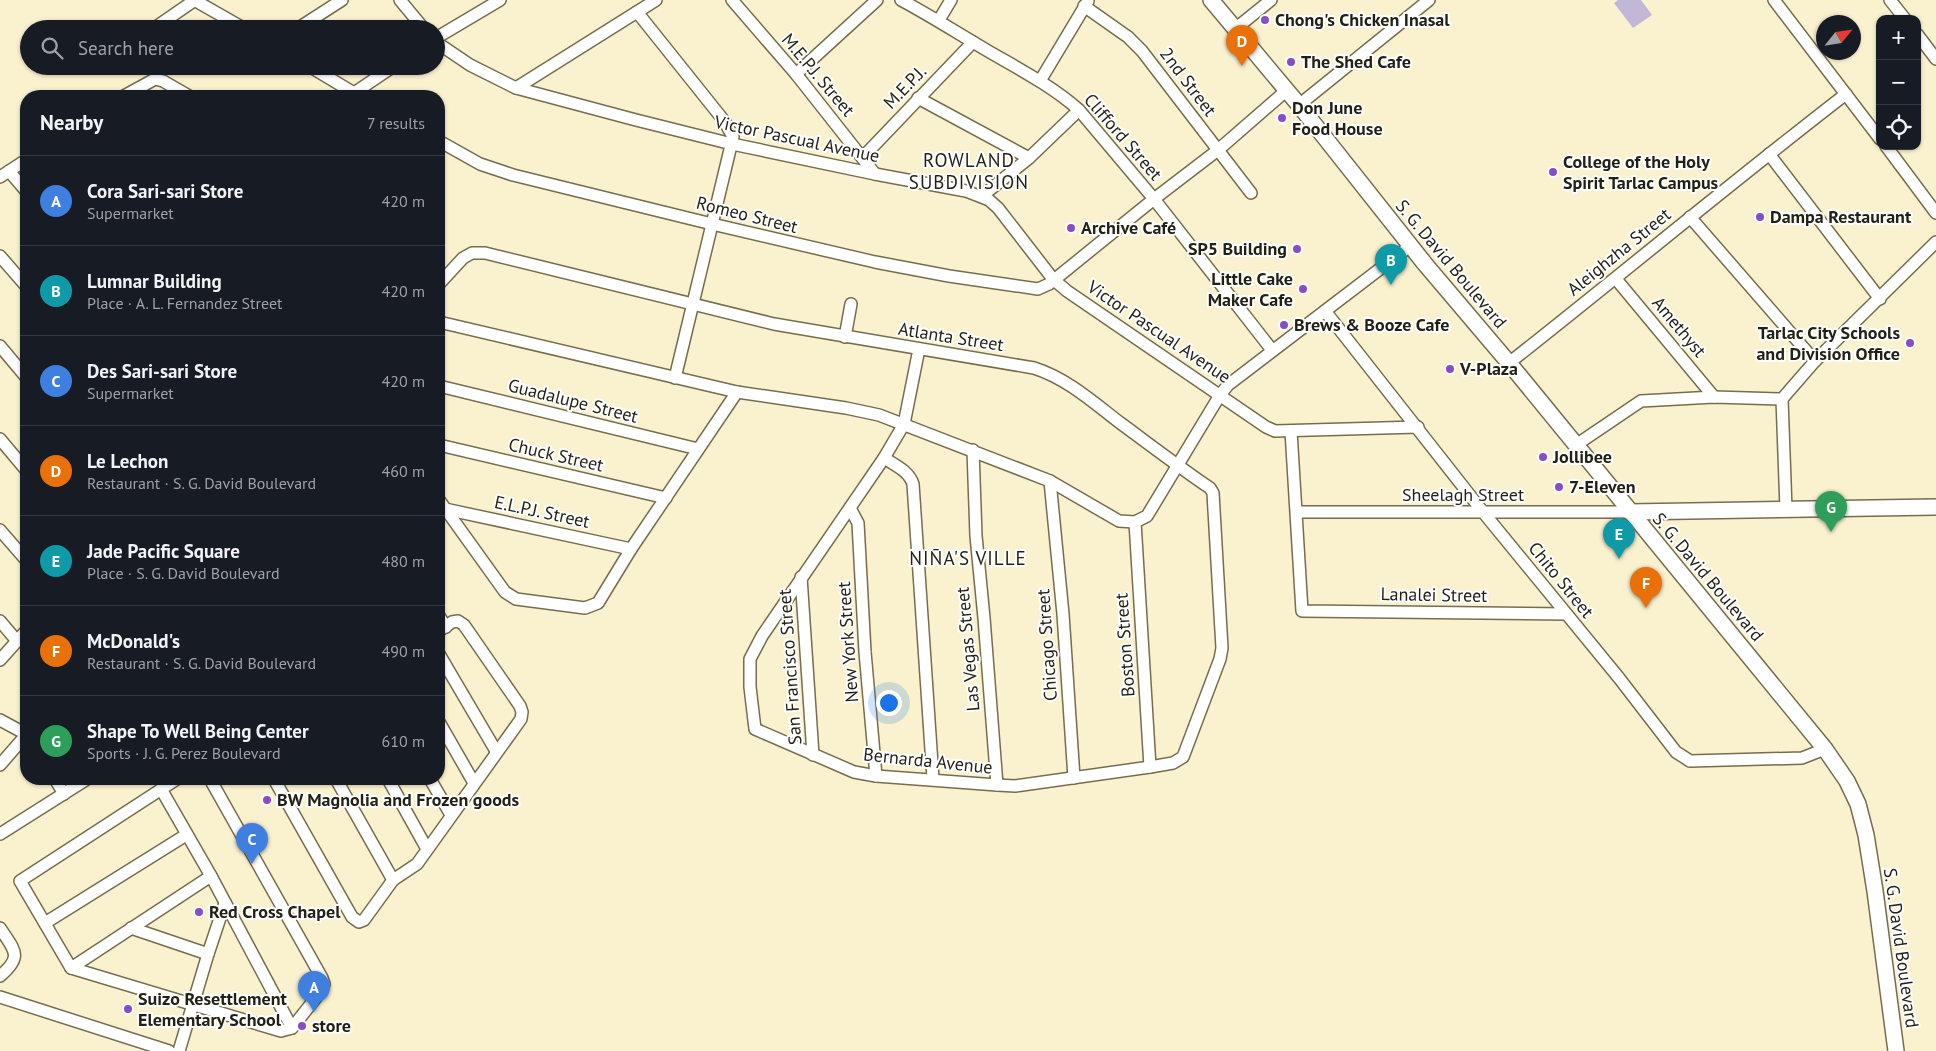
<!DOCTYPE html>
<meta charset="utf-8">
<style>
:root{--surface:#171b24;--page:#20242c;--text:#f1f3f6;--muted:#9ea1a6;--line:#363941;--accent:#854ec5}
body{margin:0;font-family:"PT Sans",sans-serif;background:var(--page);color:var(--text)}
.controls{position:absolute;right:15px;top:15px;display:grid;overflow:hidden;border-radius:10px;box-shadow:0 1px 4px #0004}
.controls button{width:45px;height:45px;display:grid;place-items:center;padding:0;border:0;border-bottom:1px solid var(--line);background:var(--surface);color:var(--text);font:25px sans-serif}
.compass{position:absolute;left:1816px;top:15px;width:45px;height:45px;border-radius:50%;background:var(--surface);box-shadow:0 1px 4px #0004;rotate:60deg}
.you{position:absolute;left:888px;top:702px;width:18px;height:18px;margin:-12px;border:4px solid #fff;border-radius:50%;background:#1a73e8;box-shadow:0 0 0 8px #1a73e833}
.badge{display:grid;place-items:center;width:32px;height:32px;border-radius:50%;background:var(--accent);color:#fff;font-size:16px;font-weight:700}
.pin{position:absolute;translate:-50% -41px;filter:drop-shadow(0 1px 2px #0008)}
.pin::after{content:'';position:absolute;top:26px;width:18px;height:15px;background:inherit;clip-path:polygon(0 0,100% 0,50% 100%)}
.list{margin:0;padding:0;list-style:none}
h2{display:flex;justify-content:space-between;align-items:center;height:65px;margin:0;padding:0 20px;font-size:21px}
h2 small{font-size:16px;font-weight:400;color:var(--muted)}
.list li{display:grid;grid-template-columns:32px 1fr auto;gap:15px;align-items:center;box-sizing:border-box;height:90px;padding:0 20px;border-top:1px solid var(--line)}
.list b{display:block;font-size:19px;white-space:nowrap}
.list p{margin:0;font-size:16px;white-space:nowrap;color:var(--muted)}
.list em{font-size:16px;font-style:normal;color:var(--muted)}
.icon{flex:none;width:28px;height:28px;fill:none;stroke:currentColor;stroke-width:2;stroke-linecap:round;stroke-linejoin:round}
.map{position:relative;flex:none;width:1936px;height:1051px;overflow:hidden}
.search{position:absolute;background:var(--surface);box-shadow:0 1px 4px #0004;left:20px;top:20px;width:425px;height:55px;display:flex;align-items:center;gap:12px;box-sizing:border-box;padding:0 18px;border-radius:28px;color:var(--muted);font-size:19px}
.panel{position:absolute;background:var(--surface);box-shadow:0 1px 4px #0004;left:20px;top:90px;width:425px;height:695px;border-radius:20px}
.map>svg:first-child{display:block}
.green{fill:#c2b7d6}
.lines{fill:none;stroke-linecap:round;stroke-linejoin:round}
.minor-casing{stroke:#756d4f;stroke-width:14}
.tertiary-casing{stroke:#756d4f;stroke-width:18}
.minor{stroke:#fff;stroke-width:11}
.tertiary{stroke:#fff;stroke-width:15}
.poi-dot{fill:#854ec5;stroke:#fefefe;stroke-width:2}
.labels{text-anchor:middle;stroke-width:4;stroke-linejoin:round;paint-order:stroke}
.poi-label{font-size:18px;font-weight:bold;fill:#221f13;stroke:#fefefe;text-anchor:start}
.street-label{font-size:18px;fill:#221f13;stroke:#fefefe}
.neighbourhood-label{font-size:19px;letter-spacing:1px;fill:#221f13;stroke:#fefefe}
</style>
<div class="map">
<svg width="1936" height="1051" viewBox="0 0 1936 1051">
<rect width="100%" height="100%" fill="#faf2cf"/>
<!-- green -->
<polygon class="green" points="1618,0 1641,0 1652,15 1633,28 1614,3"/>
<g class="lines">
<!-- minor casing -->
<g class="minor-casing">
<g id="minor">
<polyline points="194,0 245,29"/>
<polyline points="400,0 424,29"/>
<polyline points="732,0 796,74 875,174"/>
<path d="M901,0C931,16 959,34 988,51C1019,69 1052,86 1079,110L1154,199L1272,350"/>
<polyline points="1774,0 1880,139"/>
<polyline points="1890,0 1905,19"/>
<polyline points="1084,6 1128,37 1142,51 1251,193"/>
<polyline points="637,12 725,122 733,137 675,378"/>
<polyline points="939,20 951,0"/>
<polyline points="156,27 195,0"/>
<polyline points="297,29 342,0"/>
<polyline points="1235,29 1271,0"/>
<polyline points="1917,34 1936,59"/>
<polyline points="436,38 500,0"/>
<polyline points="436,42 470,65 516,88 636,120 732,144 875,174 966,191 989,200 998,208 1053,279 1067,291 1266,427 1275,431 1418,427"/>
<polyline points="309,66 359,96"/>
<polyline points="796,74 877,0"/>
<polyline points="1040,81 1088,1"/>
<polyline points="516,88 656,0"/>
<polyline points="354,93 394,66"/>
<polyline points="124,96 155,79 163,81 189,96"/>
<polyline points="918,98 1029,158"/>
<polyline points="1299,105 1429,0"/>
<polyline points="439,141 480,164 513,175 712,224 875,262 949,276 1038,289 1049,284 1154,199 1218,150 1287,90"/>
<polyline points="1886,146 1936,213"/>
<polyline points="1769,154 1880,299"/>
<polyline points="863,157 973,42"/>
<polyline points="9,171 26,191"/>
<polyline points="0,177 26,160"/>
<polyline points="982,196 1029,158 1079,110"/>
<polyline points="1690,217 1815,361"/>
<polyline points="0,256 26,286"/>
<polyline points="1616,279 1714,397"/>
<path d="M439,284L463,258L472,253H485L774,324L1034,368C1066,378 1093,402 1119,422C1149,444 1179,467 1210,488L1213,493L1222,648L1220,659L1183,757L1173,763L1150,767L1015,786L997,785L876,776L854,772L755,729L750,687V659L762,636L884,458L904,424L919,349"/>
<polyline points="1325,311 1483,512 1619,678 1676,752 1690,761 1802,758 1825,749"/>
<polyline points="439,322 737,392 846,408 879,415 1050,481 1119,521 1135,522 1147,516 1220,395 1228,385 1410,246"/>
<polyline points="845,337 851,304"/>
<polyline points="0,346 26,377"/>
<path d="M1509,363C1622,274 1732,182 1846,94"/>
<polyline points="439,386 698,449"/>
<polyline points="1782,399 1786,509"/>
<polyline points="1291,431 1302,611 1566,614"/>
<polyline points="0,439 26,470"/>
<polyline points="439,445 666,498"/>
<polyline points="1576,445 1641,401 1714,397 1782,399 1815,361 1936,242"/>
<polyline points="973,450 976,536 984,618 997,785"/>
<path d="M884,458C895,465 909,471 913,484L933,779"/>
<polyline points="1050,481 1063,614 1074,778"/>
<polyline points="439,500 505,592 516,599 585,608 598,603 631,549 737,392"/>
<polyline points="850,508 858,523 865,652 876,776"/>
<polyline points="445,509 631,549"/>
<polyline points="1297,512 1630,512"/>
<polyline points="1135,522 1150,767"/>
<polyline points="0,530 26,560"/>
<polyline points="801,577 813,755"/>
<polyline points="439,616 446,627"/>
<polyline points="0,621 17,641"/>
<polyline points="439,654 496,751"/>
<polyline points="0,660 26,631"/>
<polyline points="0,720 26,734"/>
<polyline points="439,722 474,783"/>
<polyline points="0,765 26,735"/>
<polyline points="55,779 64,794"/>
<polyline points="177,779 20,881 71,968 211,876"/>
<polyline points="274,779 352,917 359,922 364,920 393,880 417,864 521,719 522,712 520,706 464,625 458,621 452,622 439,631"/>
<polyline points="336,779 393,880"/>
<polyline points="388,779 427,849"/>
<polyline points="430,779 451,815"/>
<polyline points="161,789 211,876 292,1028"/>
<polyline points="0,834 87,779"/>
<polyline points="45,923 186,835"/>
<path d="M0,928C14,950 24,956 0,976"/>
<polyline points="131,928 208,954"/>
<polyline points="71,968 281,1031 292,1028 322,990 324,984 322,978 210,779"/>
<polyline points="0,997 169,1051"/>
<polyline points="179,1051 208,954 225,903"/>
</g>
</g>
<!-- tertiary casing -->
<g class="tertiary-casing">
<g id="tertiary">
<polyline points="1211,0 1299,105 1425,264 1509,363 1739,644 1825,749 1847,781 1858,804 1866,835 1875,891 1896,1051"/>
<polyline points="1630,512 1936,507"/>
</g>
</g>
<!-- minor -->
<use href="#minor" class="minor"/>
<!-- tertiary -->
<use href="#tertiary" class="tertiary"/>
</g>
<!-- markers -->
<g class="poi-dot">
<circle cx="1265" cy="20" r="5"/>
<circle cx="1291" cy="62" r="5"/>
<circle cx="1282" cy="118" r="5"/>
<circle cx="1553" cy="172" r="5"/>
<circle cx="1760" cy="217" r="5"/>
<circle cx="1071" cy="228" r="5"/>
<circle cx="1297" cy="249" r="5"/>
<circle cx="1303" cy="289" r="5"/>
<circle cx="1284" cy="325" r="5"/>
<circle cx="1910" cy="343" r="5"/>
<circle cx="1450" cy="369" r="5"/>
<circle cx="1543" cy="457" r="5"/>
<circle cx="1559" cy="487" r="5"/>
<circle cx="267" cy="800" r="5"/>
<circle cx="199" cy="912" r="5"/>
<circle cx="128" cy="1009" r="5"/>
<circle cx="302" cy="1026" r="5"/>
</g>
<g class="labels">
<!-- poi labels -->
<g class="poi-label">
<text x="1275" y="26">Chong's Chicken Inasal</text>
<text x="1301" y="68">The Shed Cafe</text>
<text x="1292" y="114">Don June<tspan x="1292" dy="21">Food House</tspan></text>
<text x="1563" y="168">College of the Holy<tspan x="1563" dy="21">Spirit Tarlac Campus</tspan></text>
<text x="1770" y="223">Dampa Restaurant</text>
<text x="1081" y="234">Archive Café</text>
<text x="1287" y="255" text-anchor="end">SP5 Building</text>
<text x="1293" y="285" text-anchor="end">Little Cake<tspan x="1293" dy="21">Maker Cafe</tspan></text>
<text x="1294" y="331">Brews &amp; Booze Cafe</text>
<text x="1900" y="339" text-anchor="end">Tarlac City Schools<tspan x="1900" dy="21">and Division Office</tspan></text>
<text x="1460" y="375">V-Plaza</text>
<text x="1553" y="463">Jollibee</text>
<text x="1569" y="493">7-Eleven</text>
<text x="277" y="806">BW Magnolia and Frozen goods</text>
<text x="209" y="918">Red Cross Chapel</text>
<text x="138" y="1005">Suizo Resettlement<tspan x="138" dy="21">Elementary School</tspan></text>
<text x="312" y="1032">store</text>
</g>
<!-- street labels -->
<g class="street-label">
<text transform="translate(818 75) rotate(50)" y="6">M.E.P.J. Street</text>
<text transform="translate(1188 82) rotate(53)" y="6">2nd Street</text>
<text transform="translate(905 87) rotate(-46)" y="6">M.E.P.J.</text>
<text transform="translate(1123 137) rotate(49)" y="6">Clifford Street</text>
<text transform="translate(797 139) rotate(12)" y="6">Victor Pascual Avenue</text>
<text transform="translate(747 215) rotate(14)" y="6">Romeo Street</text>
<text transform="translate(1619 252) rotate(-39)" y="6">Aleighzha Street</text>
<text transform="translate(1451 264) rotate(50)" y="6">S. G. David Boulevard</text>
<text transform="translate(1679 327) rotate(50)" y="6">Amethyst</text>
<text transform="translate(1159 332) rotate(34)" y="6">Victor Pascual Avenue</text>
<text transform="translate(951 337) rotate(9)" y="6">Atlanta Street</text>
<text transform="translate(573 401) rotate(14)" y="6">Guadalupe Street</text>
<text transform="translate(556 455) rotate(13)" y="6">Chuck Street</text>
<text x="1463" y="501">Sheelagh Street</text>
<text transform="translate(542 512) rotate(12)" y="6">E.L.P.J. Street</text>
<text transform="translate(1708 577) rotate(50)" y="6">S. G. David Boulevard</text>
<text transform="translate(1561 580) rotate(51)" y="6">Chito Street</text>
<text transform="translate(1434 595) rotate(1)" y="6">Lanalei Street</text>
<text transform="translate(848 642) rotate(-94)" y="6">New York Street</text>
<text transform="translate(1047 645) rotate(-94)" y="6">Chicago Street</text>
<text transform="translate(1125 645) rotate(-94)" y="6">Boston Street</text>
<text transform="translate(968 649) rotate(-95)" y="6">Las Vegas Street</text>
<text transform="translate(790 667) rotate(-94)" y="6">San Francisco Street</text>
<text transform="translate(928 761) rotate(6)" y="6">Bernarda Avenue</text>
<text transform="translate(1901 948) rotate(82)" y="6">S. G. David Boulevard</text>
</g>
<!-- neighbourhood labels -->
<g class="neighbourhood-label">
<text x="969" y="167">ROWLAND<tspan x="969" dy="22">SUBDIVISION</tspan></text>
<text x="968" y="565">NIÑA'S VILLE</text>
</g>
</g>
</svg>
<div class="controls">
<button>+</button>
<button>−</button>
<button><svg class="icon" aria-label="locate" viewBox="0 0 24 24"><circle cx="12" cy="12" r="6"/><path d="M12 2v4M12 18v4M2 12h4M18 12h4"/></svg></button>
</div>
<svg class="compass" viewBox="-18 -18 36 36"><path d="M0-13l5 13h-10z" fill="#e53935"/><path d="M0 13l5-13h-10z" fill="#9ea1a6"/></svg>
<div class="you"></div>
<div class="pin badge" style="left:314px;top:1012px;background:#3f7fe0">A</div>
<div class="pin badge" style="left:1391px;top:285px;background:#0f9aa8">B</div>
<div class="pin badge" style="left:252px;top:864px;background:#3f7fe0">C</div>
<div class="pin badge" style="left:1242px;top:66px;background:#e8710a">D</div>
<div class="pin badge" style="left:1619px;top:559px;background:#0f9aa8">E</div>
<div class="pin badge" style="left:1646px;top:608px;background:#e8710a">F</div>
<div class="pin badge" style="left:1831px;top:532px;background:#2e9e5b">G</div>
<div class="search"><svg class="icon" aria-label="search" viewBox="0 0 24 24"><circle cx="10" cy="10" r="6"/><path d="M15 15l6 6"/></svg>Search here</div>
<section class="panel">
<h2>Nearby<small>7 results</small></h2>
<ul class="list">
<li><span class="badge" style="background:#3f7fe0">A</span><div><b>Cora Sari-sari Store</b><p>Supermarket</p></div><em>420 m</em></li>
<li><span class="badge" style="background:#0f9aa8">B</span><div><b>Lumnar Building</b><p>Place · A. L. Fernandez Street</p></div><em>420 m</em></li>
<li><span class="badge" style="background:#3f7fe0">C</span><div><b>Des Sari-sari Store</b><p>Supermarket</p></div><em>420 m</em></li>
<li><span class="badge" style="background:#e8710a">D</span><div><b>Le Lechon</b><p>Restaurant · S. G. David Boulevard</p></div><em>460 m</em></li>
<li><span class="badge" style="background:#0f9aa8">E</span><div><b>Jade Pacific Square</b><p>Place · S. G. David Boulevard</p></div><em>480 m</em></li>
<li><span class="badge" style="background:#e8710a">F</span><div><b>McDonald's</b><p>Restaurant · S. G. David Boulevard</p></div><em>490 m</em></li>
<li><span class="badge" style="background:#2e9e5b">G</span><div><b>Shape To Well Being Center</b><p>Sports · J. G. Perez Boulevard</p></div><em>610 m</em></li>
</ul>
</section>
</div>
